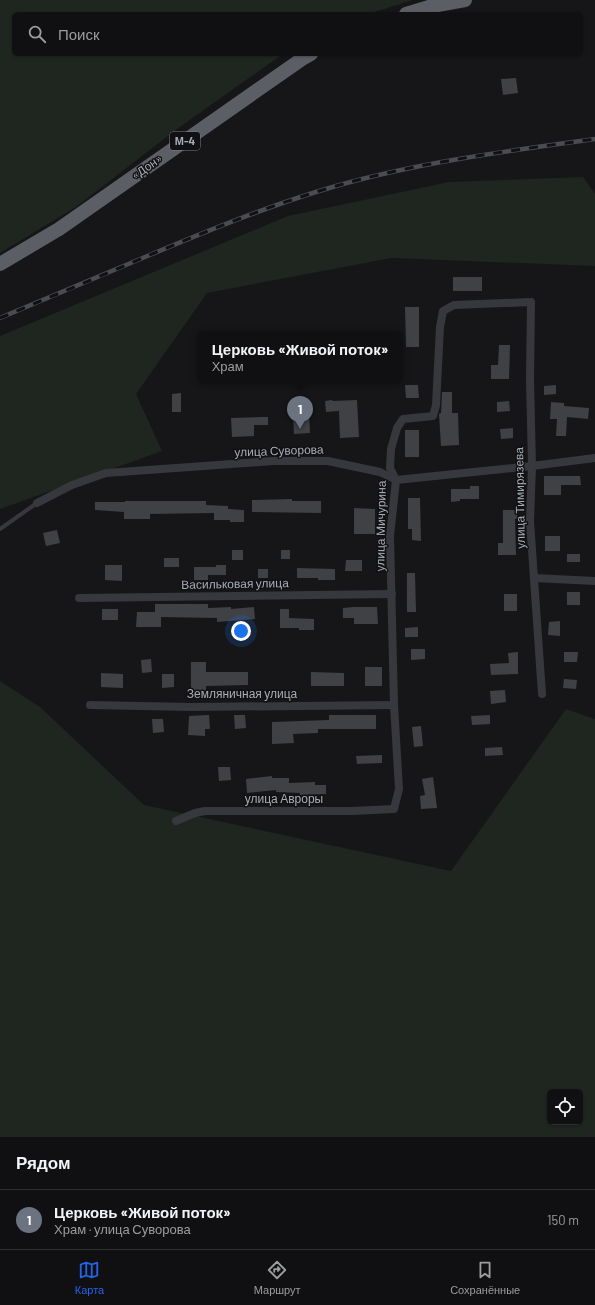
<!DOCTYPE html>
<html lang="ru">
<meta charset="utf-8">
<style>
:root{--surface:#101012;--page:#19191b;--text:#f1f3f6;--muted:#9c9d9f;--line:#303032;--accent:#2563eb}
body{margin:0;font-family:Barlow,sans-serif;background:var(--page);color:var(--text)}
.controls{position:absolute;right:12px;bottom:12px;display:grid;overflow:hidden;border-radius:6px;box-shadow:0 1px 3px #0004}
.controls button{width:36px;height:36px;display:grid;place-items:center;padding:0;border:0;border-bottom:1px solid var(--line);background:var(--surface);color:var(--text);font:20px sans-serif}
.you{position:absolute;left:241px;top:631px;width:14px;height:14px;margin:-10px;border:3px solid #fff;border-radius:50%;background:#1a73e8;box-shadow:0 0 0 6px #1a73e833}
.badge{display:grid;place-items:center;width:26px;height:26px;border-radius:50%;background:var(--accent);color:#fff;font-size:13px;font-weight:700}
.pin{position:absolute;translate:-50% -33px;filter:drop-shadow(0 1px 2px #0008)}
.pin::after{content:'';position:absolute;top:21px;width:14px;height:12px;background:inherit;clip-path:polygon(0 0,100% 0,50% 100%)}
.popup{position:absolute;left:197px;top:331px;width:206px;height:52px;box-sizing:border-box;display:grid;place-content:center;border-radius:6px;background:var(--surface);filter:drop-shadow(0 1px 3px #0005);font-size:13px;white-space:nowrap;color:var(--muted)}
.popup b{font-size:15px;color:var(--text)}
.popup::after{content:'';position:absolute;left:50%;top:100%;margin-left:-8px;border:8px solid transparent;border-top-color:var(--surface)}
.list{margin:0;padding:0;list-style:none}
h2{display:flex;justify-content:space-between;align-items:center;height:52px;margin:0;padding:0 16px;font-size:17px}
h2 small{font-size:13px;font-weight:400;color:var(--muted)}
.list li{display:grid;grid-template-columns:26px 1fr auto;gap:12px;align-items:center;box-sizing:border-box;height:60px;padding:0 16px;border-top:1px solid var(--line)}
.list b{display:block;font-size:15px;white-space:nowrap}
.list p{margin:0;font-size:13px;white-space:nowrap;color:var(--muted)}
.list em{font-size:13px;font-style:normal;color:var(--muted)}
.icon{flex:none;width:22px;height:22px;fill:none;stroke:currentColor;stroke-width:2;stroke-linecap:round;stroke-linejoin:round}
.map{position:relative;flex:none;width:595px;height:1137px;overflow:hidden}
.search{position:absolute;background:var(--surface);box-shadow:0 1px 3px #0004;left:12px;right:12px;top:12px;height:44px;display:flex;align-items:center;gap:10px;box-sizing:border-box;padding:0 14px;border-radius:6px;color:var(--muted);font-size:15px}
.sheet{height:112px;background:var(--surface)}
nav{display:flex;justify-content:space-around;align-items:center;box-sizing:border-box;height:56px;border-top:1px solid var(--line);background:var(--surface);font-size:11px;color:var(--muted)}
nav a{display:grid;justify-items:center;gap:2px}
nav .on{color:var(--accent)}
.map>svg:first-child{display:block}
.green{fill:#1e261f;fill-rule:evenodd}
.building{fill:#404145}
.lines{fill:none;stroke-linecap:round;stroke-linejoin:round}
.service{stroke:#37383d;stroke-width:4}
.minor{stroke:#37383d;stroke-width:8}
.trunk{stroke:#5b5e65;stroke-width:14}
.rail-casing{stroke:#4a4c52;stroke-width:4.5}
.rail{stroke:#111113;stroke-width:3;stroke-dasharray:9;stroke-linecap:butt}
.labels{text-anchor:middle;stroke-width:3;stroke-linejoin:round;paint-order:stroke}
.shield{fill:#111113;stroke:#7b7e86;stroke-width:1}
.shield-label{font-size:11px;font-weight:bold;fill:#a8adb8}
.street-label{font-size:12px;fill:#a8adb8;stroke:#111113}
</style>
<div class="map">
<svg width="595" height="1137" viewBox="0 0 595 1137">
<rect width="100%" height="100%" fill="#161618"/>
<!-- green -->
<g class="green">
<polygon points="0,0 413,0 368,14 14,14 14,54 283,54 177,129 76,207 0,253"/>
<polygon points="583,177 595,194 595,266 391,258 207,293 136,394 162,451 0,509 0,336 288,216 449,182"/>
<path d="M0,681L40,707L144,805L451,871L566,709L595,719V1137H0ZM550,1092H580V1122H550Z"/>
</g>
<!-- building -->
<g class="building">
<polygon points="516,78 518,93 503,95 501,79"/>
<rect x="453" y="277" width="29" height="14"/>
<polygon points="405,307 419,307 419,347 406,347"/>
<polygon points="499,345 510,345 509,379 491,379 491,365 498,365"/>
<polygon points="405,385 418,385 419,398 406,398"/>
<polygon points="556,385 556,394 544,395 544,386"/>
<polygon points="442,392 452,392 452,413 458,413 459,445 441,446 439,414 441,413"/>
<polygon points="181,393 181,412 172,412 172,394"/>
<polygon points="332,400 333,401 357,400 359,437 340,438 339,411 326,412 325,401"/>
<polygon points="509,401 510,411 497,412 497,402"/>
<polygon points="551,402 564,403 564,406 589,408 588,419 567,417 566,436 556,436 557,419 550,419"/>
<polygon points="309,414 310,433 294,434 293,415"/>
<polygon points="260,417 268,417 268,425 254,425 254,436 232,437 231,418"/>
<polygon points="513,428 513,438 501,439 500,429"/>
<rect x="405" y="430" width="14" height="27"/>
<polygon points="544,476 580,476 581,485 561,485 561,495 544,495"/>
<polygon points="470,486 479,486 479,499 460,499 460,501 451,502 451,489 470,489"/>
<polygon points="408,498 420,498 421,541 412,540 412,529 408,529"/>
<polygon points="292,499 292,501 321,501 321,513 252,512 252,500"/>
<polygon points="125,501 206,501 206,505 228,506 228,509 244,510 244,522 230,522 230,520 214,520 214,513 150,514 150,519 124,519 124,512 95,510 95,502 125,502"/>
<polygon points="354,508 375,509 375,534 354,534"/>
<polygon points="503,510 517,510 517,519 515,519 516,555 498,555 498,543 503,543"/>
<polygon points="57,530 60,543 46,546 43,533"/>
<rect x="545" y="536" width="15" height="15"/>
<rect x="232" y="550" width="11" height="10"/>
<rect x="281" y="550" width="9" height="9"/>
<rect x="567" y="554" width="13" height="8"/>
<rect x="164" y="558" width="15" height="9"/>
<polygon points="346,560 362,560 362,571 345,571"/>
<polygon points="105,565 122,565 122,581 105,580"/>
<polygon points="216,565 226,565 226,575 208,575 208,580 194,580 194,567 216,567"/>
<polygon points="297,568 335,569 335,580 318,580 318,578 297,578"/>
<rect x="258" y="569" width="10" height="9"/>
<polygon points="407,573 415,573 416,612 407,612"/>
<rect x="567" y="592" width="13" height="13"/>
<rect x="504" y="594" width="13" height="17"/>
<polygon points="155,604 208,604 208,608 231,607 231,609 254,607 255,619 217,622 217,618 161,617 161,627 136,627 137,612 155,612"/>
<polygon points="354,607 377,607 378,624 354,624 354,618 343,618 343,608"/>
<rect x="102" y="609" width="16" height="11"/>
<polygon points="280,609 289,609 289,618 314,619 314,630 299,630 299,628 280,628"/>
<polygon points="560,621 560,636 548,635 549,622"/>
<polygon points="418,627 418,637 405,637 405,628"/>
<polygon points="411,649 425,649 425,659 411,660"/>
<polygon points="518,652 518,674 491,675 490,664 509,663 508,653"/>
<polygon points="564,652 578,652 577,662 564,662"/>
<polygon points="151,659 152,672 142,673 141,660"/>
<polygon points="191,662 206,662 206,672 248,672 248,685 206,686 206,693 191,694"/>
<rect x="365" y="667" width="17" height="19"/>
<polygon points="311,672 344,673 344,686 311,686"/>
<polygon points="101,673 123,674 123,688 101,687"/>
<polygon points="162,674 174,674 174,687 162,688"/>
<polygon points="564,679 577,680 576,689 563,688"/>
<polygon points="505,690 506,702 491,704 490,691"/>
<polygon points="209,715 210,729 205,729 205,736 188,735 189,716"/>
<polygon points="234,715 245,715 246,728 235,729"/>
<polygon points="329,715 376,715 376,729 318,729 318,733 293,734 294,743 272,744 272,722 329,720"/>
<polygon points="490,715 490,724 472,725 471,716"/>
<polygon points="152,719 163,719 164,732 153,733"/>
<polygon points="421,726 423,746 414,747 412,727"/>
<polygon points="502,747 503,755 485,756 485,748"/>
<polygon points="382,755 382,763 357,764 356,756"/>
<polygon points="218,767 230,767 231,780 219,781"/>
<polygon points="272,776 272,778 289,778 289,783 315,782 315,785 326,785 326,794 300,795 300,793 276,792 276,790 247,793 246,779"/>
<polygon points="433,777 437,808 421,809 420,796 425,795 422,779"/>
</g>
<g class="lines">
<!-- service -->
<polyline class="service" points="0,529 37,503"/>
<!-- minor -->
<g class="minor">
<polyline points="37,503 72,485 106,473 273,461 328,461 380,472 396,480 532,466 595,458"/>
<polyline points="534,578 595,581"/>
<polyline points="79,598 392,594"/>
<polyline points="90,705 192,707 394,705"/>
<polyline points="176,821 195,813 205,811 351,811 394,809 399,789 394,705 390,536 396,480 390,468 391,449 397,428 403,419 433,416 436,405 440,327 443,311 454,305 531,302 530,379 532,466 530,521 542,694"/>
</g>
<!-- trunk -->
<g class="trunk">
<polyline points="406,14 432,6 465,0"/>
<polyline points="0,264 59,229 269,82 302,59 311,54"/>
</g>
<!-- rail casing -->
<g class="rail-casing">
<path id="rail" d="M0,318C48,298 96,278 145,257C207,231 270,205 336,186C420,162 508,151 595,139"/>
</g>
<!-- rail -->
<use href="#rail" class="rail"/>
</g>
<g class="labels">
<!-- shield labels -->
<rect class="shield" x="170" y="132" width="30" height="18" rx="3"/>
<g class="shield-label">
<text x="185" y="145">М-4</text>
</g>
<!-- street labels -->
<g class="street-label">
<text transform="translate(147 167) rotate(-35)" y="4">«Дон»</text>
<text transform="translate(279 451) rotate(-2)" y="4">улица Суворова</text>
<text transform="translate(520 498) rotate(-91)" y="4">улица Тимирязева</text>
<text transform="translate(381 526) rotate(-89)" y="4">улица Мичурина</text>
<text transform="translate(235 584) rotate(-1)" y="4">Васильковая улица</text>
<text x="242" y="698">Земляничная улица</text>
<text x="284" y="803">улица Авроры</text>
</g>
</g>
</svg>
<div class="controls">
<button><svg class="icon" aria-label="locate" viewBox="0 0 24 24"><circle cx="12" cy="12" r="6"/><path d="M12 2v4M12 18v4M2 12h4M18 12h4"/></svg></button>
</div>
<div class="you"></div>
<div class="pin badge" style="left:300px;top:429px;background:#6b7280">1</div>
<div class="popup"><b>Церковь «Живой поток»</b>Храм</div>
<div class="search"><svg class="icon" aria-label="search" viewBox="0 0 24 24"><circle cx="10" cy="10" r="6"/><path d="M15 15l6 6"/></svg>Поиск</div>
</div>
<section class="sheet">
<h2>Рядом<small></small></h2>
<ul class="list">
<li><span class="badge" style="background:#6b7280">1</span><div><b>Церковь «Живой поток»</b><p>Храм · улица Суворова</p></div><em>150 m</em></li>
</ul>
</section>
<nav>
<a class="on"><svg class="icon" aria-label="map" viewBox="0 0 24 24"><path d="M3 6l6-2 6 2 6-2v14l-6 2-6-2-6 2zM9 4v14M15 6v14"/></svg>Карта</a>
<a><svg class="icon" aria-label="directions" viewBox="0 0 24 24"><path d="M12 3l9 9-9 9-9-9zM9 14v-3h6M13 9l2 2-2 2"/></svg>Маршрут</a>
<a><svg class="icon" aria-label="saved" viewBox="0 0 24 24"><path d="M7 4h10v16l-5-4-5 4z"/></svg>Сохранённые</a>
</nav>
